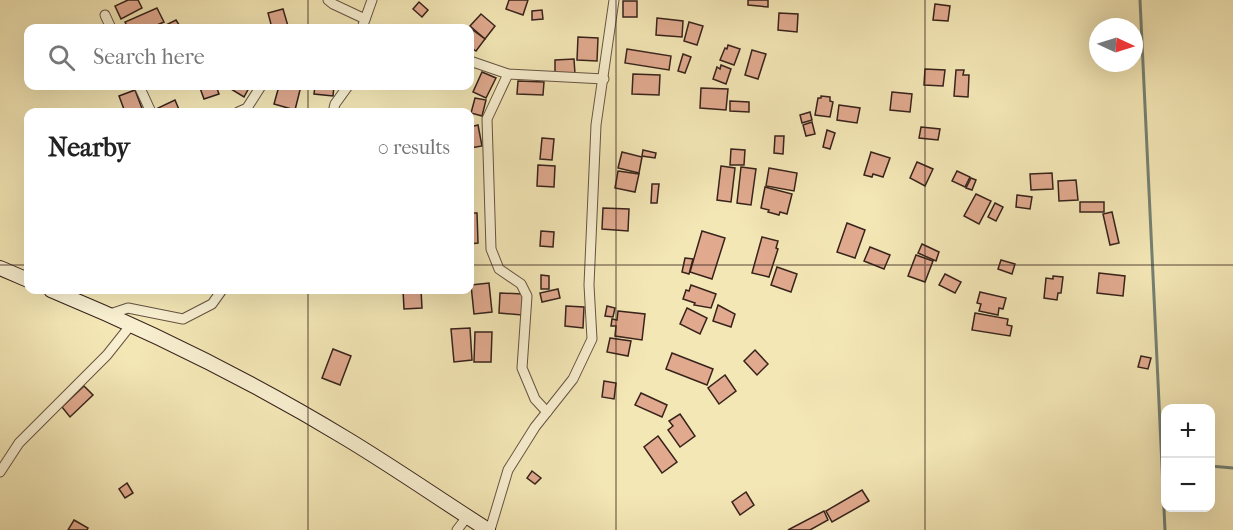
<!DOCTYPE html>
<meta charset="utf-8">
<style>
:root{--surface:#fff;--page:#f2f2f2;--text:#222;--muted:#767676;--line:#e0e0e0}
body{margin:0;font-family:"IM FELL French Canon",serif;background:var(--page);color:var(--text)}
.controls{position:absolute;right:18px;bottom:18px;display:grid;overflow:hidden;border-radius:12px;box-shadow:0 6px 24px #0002}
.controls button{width:54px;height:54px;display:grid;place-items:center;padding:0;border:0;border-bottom:2px solid var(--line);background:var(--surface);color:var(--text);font:30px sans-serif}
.compass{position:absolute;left:1089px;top:18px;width:54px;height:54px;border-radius:50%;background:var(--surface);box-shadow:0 6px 24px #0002;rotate:94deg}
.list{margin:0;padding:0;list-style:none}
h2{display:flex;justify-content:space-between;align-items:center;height:78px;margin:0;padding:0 24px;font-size:26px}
h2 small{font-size:20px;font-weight:400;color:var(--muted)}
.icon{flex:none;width:33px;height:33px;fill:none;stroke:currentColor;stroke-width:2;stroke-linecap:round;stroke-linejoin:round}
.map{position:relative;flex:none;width:1233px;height:530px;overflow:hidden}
.search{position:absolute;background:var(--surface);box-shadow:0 6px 24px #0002;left:24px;top:24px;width:450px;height:66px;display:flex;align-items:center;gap:15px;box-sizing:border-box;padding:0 21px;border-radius:12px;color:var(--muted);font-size:22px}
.panel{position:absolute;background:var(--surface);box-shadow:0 6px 24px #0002;left:24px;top:108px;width:450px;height:186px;border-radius:12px}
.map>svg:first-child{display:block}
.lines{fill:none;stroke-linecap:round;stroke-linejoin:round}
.stream{stroke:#748173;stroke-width:3}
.building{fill:#e1aa8f;stroke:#37231b;stroke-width:1.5}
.street-casing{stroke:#665442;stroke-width:11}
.secondary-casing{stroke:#37231b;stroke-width:16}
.street{stroke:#f8efd0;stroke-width:9}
.secondary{stroke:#f8efd0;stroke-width:14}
.grid{fill:none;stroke:#37231b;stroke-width:1.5;stroke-opacity:0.55}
</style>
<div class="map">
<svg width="1233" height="530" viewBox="0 0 1233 530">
<rect width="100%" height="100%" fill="#f4e7b6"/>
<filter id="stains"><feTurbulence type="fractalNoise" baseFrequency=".00333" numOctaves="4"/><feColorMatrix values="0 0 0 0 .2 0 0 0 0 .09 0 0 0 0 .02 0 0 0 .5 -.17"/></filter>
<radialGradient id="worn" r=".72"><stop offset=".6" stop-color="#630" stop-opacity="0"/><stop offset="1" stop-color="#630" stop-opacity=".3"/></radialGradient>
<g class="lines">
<!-- stream -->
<g class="stream">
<polyline points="1140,0 1165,530"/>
<polyline points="1210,466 1233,468"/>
</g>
</g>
<!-- building -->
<g class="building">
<polygon points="128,0 138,0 142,8 121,19 115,6"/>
<polygon points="509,0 528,0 523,15 506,9"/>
<polygon points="748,0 768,0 768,7 748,5"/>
<rect x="623" y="1" width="14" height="16"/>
<polygon points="419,2 428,10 422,17 413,9"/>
<polygon points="935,4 950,6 948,21 933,20"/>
<polygon points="157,8 164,22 150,28 128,28 125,22"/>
<polygon points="283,9 288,26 272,28 268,13"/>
<polygon points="542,10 543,19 532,20 532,11"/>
<polygon points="779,13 798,14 797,32 778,30"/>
<polygon points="481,14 495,26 485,39 470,26"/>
<polygon points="657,18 683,21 682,37 656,35"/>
<polygon points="176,20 181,28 160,28"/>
<polygon points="689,22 703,26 697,45 684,41"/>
<polygon points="470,28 485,39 476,51 470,47"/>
<polygon points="578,37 598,38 597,61 577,60"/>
<polygon points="728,45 740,49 734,65 720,60 725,48 727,49"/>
<polygon points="627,49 671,56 669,70 625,63"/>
<polygon points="752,50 766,54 758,79 745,75"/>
<polygon points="683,54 691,57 685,73 678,71"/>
<polygon points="574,59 575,74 555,74 555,60"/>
<polygon points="721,65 731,69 726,84 713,79 717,67 720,69"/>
<polygon points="925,69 945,70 943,86 924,85"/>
<polygon points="956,70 964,70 963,75 969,75 968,97 954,96"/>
<polygon points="482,72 496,78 486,98 473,92"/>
<polygon points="633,74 660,75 659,95 632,94"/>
<polygon points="518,81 544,82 543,95 517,94"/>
<polygon points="208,86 216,86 219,94 204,99 200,88"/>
<polygon points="226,86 250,86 244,97"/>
<polygon points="279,86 301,86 295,110 274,104"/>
<polygon points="315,86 334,86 333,96 314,94"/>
<polygon points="701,88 728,89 726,110 700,108"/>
<polygon points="135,90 143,111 125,112 119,96"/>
<polygon points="892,92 912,94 910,112 890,110"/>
<polygon points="821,96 830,97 830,101 833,102 830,117 815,115 818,98 821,98"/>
<polygon points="475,98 486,100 482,116 471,113"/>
<polygon points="175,100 180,112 160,112 158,108"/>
<polygon points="730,101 749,102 749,112 730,111"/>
<polygon points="839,105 860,108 857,123 837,120"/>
<polygon points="810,112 812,120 802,123 800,115"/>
<polygon points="812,122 815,134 806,136 803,125"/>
<polygon points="478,125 482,146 470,148 470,127"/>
<polygon points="921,127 940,129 938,140 919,138"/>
<polygon points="827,130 835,133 830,149 823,147"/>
<polygon points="775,136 784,136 783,154 774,153"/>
<polygon points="542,138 554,139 552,160 540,159"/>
<polygon points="731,149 745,150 744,165 730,165"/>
<polygon points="643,150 656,153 655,158 642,156"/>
<polygon points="622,152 642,157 639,173 618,168"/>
<polygon points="871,152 890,158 883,177 873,174 872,177 864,175"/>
<polygon points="917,162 933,169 925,186 910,178"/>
<polygon points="538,165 555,166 554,187 537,186"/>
<polygon points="721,166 735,168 731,202 717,200"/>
<polygon points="741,167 756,169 751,205 737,203"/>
<polygon points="769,168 797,173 794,191 766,186"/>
<polygon points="618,171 639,174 635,192 615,188"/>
<polygon points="957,171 970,177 965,187 952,181"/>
<polygon points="1052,173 1053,189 1031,190 1030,174"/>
<polygon points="971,178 976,180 972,190 966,188"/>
<polygon points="1076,180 1078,200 1059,201 1058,181"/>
<polygon points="652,184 659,184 657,203 651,203"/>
<polygon points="765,187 792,194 787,214 780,212 779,215 768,212 769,210 761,208"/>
<polygon points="976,194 991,201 979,224 964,216"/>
<polygon points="1017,195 1032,197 1030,209 1016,207"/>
<rect x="1080" y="202" width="24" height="10"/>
<polygon points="995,203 1003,207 996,221 988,217"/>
<polygon points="603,208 629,209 628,231 602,229"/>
<polygon points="1112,212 1119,243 1110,245 1103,214"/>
<polygon points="470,213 477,213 478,243 470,244"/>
<polygon points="847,223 865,230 855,258 837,252"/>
<polygon points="541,231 554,232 553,247 540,246"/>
<polygon points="702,231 725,238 712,279 690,272"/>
<polygon points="762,237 778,241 776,248 778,249 769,277 752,273"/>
<polygon points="922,244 939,252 936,261 918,253"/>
<polygon points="870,247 890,255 884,269 864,261"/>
<polygon points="916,255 933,261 925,282 908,276"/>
<polygon points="685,258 693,259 689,274 682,272"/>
<polygon points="1001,260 1015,264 1012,274 998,269"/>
<polygon points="777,267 797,274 791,292 771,285"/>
<polygon points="1099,273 1125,276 1123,296 1097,293"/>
<polygon points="945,274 961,282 955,293 939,285"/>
<polygon points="541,275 549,276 549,289 541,289"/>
<polygon points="1053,276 1063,277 1061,293 1058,293 1057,300 1044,298 1046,278 1053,279"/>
<polygon points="489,283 492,312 474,314 471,285"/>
<polygon points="691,285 716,294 711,308 694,305 695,303 683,299 686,290 689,291"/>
<polygon points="558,289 560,298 542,302 540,293"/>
<polygon points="403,290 421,290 422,308 404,309"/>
<polygon points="980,292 1006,298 1003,309 999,308 998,315 979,311 981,304 977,303"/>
<polygon points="500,293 523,294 522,315 499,313"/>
<polygon points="718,305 735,314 731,327 713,321"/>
<polygon points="566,306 584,307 583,328 565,326"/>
<polygon points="607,306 615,308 613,317 605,316"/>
<polygon points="687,308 707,318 700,334 680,324"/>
<polygon points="618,311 645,314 642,340 615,336 616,326 611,326 612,319 617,320"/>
<polygon points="975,313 1008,319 1007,325 1012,326 1010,336 972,330"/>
<polygon points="470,328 472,360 454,362 451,329"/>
<polygon points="475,332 492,332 491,362 474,362"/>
<polygon points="610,338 631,341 628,356 607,352"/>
<polygon points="333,349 351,356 340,385 322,378"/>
<polygon points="755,350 768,364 757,375 744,361"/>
<polygon points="672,353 713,369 707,385 666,369"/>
<polygon points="1141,356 1151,358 1148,369 1138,367"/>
<polygon points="725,375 736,391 719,404 708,388"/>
<polygon points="604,381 616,383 614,399 602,397"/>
<polygon points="84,386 93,395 70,417 62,407"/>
<polygon points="641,393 667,405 662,417 635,405"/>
<polygon points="680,414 695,436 680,447 668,430 673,426 669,421"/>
<polygon points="658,436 677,462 662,473 644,447"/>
<polygon points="532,471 541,478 535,484 527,478"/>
<polygon points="127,483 133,493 125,498 119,489"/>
<polygon points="862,490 869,501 832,522 826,511"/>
<polygon points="746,492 754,505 740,515 732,502"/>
<polygon points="824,511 828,520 810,530 788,530"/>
<polygon points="74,520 88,528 87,530 68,530"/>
</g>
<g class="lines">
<!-- street casing -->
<g class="street-casing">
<g id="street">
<polyline points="328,0 333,4 365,19"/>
<polyline points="105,15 111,28"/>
<polyline points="362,28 372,0"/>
<polyline points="470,61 508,74 604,79"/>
<polyline points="508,74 487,119 491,249 499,269 521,284 527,296 522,368 535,399 547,412"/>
<polyline points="139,86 151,112"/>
<polyline points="238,112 247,108 261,86"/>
<polyline points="333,112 335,104 348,86"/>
<polyline points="107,315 128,308 183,319 212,304 222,290"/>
<polyline points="0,472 19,443 107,355 130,326"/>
<polyline points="457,530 467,517"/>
<polyline points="490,530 508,470 535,427 573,379 592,339 589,285 596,125 614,0"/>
</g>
</g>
<!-- secondary casing -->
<g class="secondary-casing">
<g id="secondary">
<polyline points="0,268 28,280"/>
<path d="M51,290C150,331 255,383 347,439C395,468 441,500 488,530"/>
</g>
</g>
<!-- street -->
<use href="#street" class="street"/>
<!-- secondary -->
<use href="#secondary" class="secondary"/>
</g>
<!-- grid -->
<path class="grid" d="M308,0V28M616,0V530M925,0V530M308,86V112M0,265H28M470,265H1233M308,290V530"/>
<rect width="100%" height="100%" filter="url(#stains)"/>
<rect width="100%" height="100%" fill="url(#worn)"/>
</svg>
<div class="controls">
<button>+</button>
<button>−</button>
</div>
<svg class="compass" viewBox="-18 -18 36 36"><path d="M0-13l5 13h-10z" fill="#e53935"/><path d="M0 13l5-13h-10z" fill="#767676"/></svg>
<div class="search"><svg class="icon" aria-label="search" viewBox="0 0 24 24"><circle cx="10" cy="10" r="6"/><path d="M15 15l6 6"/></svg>Search here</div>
<section class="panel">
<h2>Nearby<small>0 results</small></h2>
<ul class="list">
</ul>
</section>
</div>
